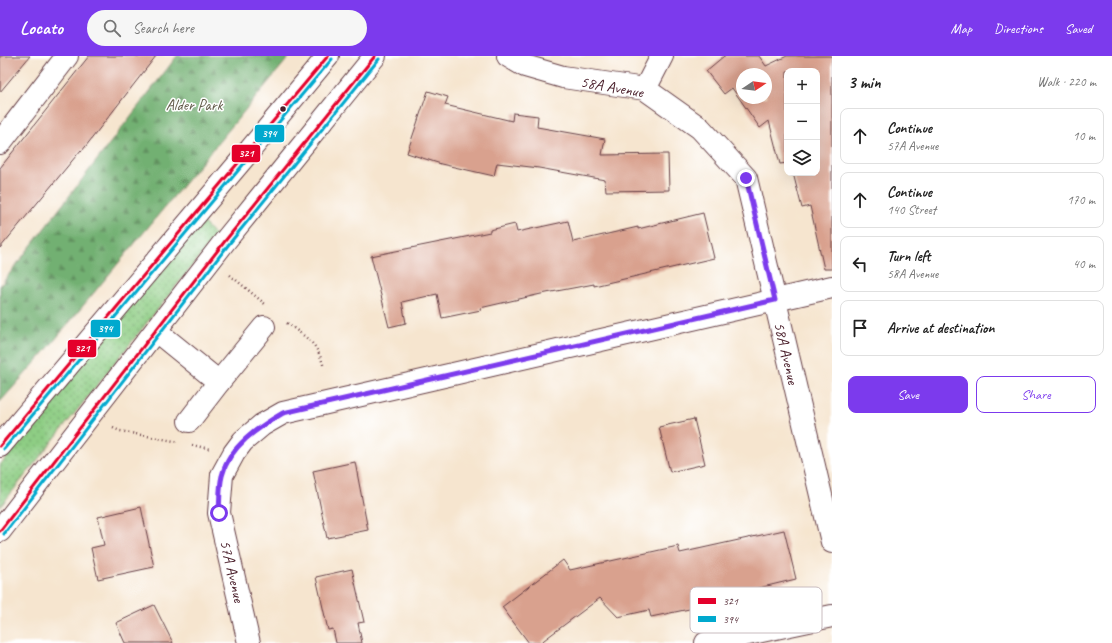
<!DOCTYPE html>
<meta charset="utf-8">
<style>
:root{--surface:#fff;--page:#f6f6f6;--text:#222;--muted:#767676;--line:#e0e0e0;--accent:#7c3aed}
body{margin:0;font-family:Caveat,sans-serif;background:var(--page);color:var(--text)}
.controls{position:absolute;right:12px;top:12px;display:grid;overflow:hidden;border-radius:8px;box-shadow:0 4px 16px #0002}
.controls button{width:36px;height:36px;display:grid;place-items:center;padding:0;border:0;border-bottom:1px solid var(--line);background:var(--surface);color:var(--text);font:20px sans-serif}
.compass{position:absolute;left:736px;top:12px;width:36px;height:36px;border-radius:50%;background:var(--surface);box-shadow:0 4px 16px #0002;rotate:77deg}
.stop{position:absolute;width:12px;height:12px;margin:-9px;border:3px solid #7c3aed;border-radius:50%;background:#fff}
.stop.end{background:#7c3aed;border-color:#fff;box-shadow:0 1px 4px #0008}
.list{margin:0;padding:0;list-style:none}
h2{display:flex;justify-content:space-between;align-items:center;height:52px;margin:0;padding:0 16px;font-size:17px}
h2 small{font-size:13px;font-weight:400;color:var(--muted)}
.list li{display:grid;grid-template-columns:26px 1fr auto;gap:12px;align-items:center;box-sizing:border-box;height:56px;margin:0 8px 8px;padding:0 8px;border:1px solid var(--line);border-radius:8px}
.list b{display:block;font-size:15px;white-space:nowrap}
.list p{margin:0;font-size:13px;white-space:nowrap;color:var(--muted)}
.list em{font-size:13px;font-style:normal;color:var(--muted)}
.actions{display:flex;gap:8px;padding:12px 16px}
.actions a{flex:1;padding:9px 0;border:1px solid var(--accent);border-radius:8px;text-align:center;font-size:14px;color:var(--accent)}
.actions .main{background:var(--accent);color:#fff}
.icon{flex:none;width:22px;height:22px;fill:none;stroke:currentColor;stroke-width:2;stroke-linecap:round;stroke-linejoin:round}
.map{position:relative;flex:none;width:832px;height:587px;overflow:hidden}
header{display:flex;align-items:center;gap:24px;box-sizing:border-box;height:56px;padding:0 20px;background:var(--accent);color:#fff}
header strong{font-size:19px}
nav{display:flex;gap:22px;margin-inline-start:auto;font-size:14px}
.search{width:280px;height:36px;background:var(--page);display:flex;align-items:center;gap:10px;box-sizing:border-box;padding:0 14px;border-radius:22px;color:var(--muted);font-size:15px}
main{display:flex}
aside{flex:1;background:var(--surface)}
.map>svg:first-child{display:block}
.green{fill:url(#green-dots);stroke:#6c7658}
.forest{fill:url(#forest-firs);stroke:#5e684e}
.building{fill:#d9a18e;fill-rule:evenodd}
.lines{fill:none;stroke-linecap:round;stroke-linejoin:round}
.minor-casing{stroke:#643d44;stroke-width:24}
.major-casing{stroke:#643d44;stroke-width:24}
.path{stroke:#643d44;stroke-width:2.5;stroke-dasharray:1 3;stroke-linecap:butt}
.minor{stroke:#fff;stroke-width:22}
.major{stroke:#fff;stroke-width:22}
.bus-1-casing{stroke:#fff;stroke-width:6}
.bus-2-casing{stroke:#fff;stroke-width:6}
.bus-1{stroke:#e4002b;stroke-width:3}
.bus-2{stroke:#00a9ce;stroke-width:3}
.route{stroke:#7c3aed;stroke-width:5}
.bus-dot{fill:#4a1f2b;stroke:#fff;stroke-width:1.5}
.labels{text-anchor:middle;stroke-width:3;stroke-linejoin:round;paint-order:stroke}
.street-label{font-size:16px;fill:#4a1f2b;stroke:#fff}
.park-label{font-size:16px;fill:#625c4a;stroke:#fff}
.key{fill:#fff;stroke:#c9bcbf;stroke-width:1}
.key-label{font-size:11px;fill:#4a1f2b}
.line-badge{stroke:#fff;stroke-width:1.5}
.badge-label{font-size:11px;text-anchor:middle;font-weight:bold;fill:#fff}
</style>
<header>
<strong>Locato</strong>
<div class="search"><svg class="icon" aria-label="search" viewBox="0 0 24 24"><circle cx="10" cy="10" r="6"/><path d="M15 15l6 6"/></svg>Search here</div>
<nav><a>Map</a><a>Directions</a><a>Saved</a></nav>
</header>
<main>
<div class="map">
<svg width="832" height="587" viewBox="0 0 832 587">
<defs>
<pattern id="green-dots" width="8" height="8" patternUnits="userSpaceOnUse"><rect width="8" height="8" fill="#8ecd84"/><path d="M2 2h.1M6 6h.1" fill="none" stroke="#76a66c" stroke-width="1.8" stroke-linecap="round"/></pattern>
<pattern id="forest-firs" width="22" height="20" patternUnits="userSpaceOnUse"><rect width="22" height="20" fill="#72b072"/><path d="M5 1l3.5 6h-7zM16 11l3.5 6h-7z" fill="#608f5e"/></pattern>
</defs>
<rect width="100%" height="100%" fill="#fff"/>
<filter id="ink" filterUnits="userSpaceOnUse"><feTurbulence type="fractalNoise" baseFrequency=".025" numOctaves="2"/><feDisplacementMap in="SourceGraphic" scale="8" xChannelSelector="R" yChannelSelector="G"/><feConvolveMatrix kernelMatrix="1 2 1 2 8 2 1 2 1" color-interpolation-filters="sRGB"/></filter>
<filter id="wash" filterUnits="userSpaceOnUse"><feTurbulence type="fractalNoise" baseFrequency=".012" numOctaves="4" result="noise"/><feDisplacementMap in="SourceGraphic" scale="16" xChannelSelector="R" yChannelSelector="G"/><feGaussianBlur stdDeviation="0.9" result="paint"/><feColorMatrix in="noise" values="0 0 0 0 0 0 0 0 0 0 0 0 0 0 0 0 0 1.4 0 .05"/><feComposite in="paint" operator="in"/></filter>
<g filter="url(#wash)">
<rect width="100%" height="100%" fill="#f6e5cf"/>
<!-- green -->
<polygon class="green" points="200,163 216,180 0,451 0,409"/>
<!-- forest -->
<polygon class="forest" points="177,0 290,0 44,297 0,346 0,230"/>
<g id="blocks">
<!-- building -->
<g class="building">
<polygon points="0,0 30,0 0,36"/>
<polygon points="89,0 156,0 82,95 81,94 0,192 0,112"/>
<path d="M724,0H759L766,10L787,0H832V213H824L810,150L802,152L793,117H817V15H787V107L780,108L769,65L760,72L732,32L724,38L706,15ZM742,18H766V42H742Z"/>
<polygon points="428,35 448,41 445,49 512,65 513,57 538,60 537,71 605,83 602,99 668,98 669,134 606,135 605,124 539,112 497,107 494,120 441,108 407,97"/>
<polygon points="703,157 714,202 594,230 594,228 541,238 480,252 481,254 442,262 437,238 402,246 406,267 389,271 371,200 490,176 490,174 515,168 517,176 568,165 573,186 638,171 638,173"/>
<polygon points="694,363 705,408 670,416 659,371"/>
<polygon points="355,406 368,474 327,482 313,415"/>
<polygon points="141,451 154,511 98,523 91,492 104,489 98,461"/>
<polygon points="784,474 796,523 738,537 740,545 694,554 694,552 651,561 649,554 618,561 600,542 540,587 529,587 502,551 563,504 570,514 678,490 680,497"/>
<polygon points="352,513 364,566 358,567 362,587 336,587 333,573 328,574 316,521"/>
<polygon points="154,549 173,587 125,587 116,567"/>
</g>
</g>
</g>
<g filter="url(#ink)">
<use href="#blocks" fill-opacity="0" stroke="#643d44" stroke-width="1"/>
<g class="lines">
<!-- minor casing -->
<g class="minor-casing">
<g id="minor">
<polyline points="508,0 525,10 563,21 645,33 700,72 746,122 832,486"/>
<polyline points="645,33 662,0"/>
<polyline points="0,87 67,0"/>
<polyline points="156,275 219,326 189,365"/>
<polyline points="219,326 264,271"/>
<polyline points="249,587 219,457 222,419 234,397 243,385 262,369 283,357 832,231"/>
<polyline points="706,587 832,560"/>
</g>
</g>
<!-- major casing -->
<g class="major-casing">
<g id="major">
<polyline points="0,390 240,106 328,0"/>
<polyline points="0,475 225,185 375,0"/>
</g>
</g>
<!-- path -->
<g class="path">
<polyline points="230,219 265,248"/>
<path d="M287,267C307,283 317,285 324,312"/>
<polyline points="113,372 120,375 179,386"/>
<polyline points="192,389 210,393"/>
</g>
<!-- minor -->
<use href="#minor" class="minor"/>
<!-- major -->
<use href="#major" class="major"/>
<!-- bus-1 casing -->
<g class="bus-1-casing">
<g id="bus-1">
<polyline points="0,390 328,0"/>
<polyline points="0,475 225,185 375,0"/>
</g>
</g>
<!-- bus-2 casing -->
<g class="bus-2-casing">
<g id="bus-2">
<polyline points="4,393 332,3"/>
<polyline points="4,478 229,188 379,3"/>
</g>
</g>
<!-- bus-1 -->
<use href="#bus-1" class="bus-1"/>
<!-- bus-2 -->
<use href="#bus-2" class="bus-2"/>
</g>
</g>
<g class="lines" filter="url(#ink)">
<!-- route -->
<path class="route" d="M219,457C220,445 219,431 222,420C229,390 259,371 283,357L775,244L746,122"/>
</g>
<!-- markers -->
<circle class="bus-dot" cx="283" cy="53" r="3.5"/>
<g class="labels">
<!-- street labels -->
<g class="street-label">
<text transform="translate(612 30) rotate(10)" y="6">58A Avenue</text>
<text transform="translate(787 297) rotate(77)" y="6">58A Avenue</text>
<text transform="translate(233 515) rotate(77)" y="6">57A Avenue</text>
</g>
<!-- park labels -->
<g class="park-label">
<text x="194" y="54">Alder Park</text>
</g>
</g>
<!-- legend -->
<rect x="690" y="531" width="132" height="46" rx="6" class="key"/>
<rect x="698" y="542" width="18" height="6" fill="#e4002b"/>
<rect x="698" y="560" width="18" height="6" fill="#00a9ce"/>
<g class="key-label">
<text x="723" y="549">321</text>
<text x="723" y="567">394</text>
</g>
<g class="line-badge">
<rect x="254" y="68" width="31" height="19" rx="4" fill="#00a9ce"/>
<rect x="231" y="88" width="30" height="19" rx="4" fill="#e4002b"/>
<rect x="90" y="263" width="31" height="19" rx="4" fill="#00a9ce"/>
<rect x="67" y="283" width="30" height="19" rx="4" fill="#e4002b"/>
</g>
<g class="badge-label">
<text x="269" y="81">394</text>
<text x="246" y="101">321</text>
<text x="105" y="276">394</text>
<text x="82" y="296">321</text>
</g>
</svg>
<div class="controls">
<button>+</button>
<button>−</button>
<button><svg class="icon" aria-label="layers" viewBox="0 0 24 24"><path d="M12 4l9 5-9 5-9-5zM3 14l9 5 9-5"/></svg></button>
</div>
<svg class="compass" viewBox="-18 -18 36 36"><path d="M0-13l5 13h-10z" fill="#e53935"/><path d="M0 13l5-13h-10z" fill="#767676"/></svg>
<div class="stop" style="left:219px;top:457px"></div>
<div class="stop end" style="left:746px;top:122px"></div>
</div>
<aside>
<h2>3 min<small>Walk · 220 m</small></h2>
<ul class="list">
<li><svg class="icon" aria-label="ahead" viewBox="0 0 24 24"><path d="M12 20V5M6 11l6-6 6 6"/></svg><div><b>Continue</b><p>57A Avenue</p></div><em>10 m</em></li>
<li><svg class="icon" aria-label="ahead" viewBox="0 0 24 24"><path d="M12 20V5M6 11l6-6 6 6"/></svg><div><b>Continue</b><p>140 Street</p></div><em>170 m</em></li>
<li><svg class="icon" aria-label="left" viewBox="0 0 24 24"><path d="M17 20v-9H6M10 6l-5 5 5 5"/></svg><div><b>Turn left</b><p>58A Avenue</p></div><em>40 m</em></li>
<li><svg class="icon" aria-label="arrive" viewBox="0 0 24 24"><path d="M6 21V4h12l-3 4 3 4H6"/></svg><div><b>Arrive at destination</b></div></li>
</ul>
<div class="actions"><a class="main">Save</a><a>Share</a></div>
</aside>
</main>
